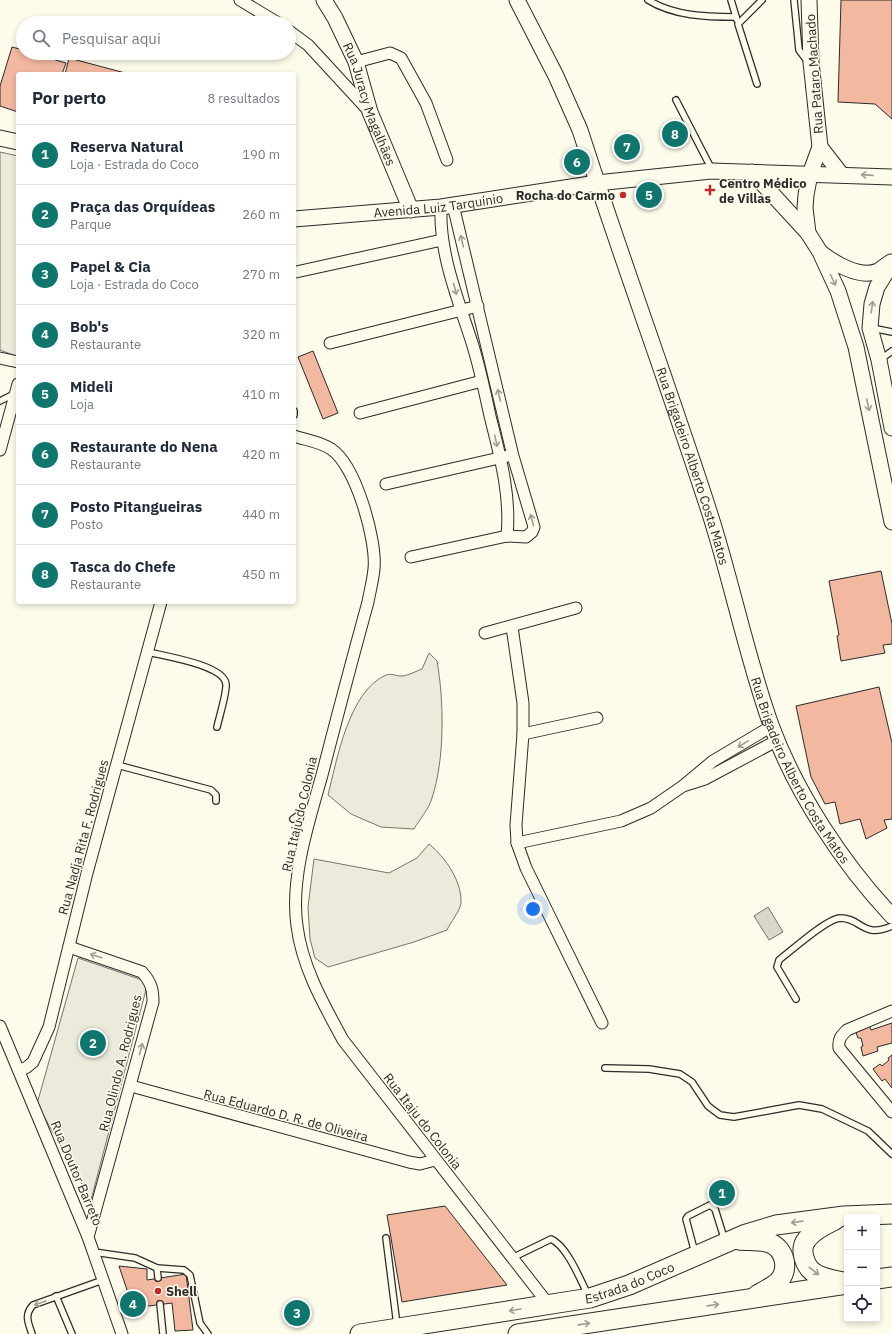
<!DOCTYPE html>
<html lang="pt">
<meta charset="utf-8">
<style>
:root{--surface:#fff;--page:#f6f6f7;--text:#1f2937;--muted:#747a83;--line:#e0e1e3;--accent:#0f766e}
body{margin:0;font-family:"IBM Plex Sans",sans-serif;background:var(--page);color:var(--text)}
.controls{position:absolute;right:12px;bottom:12px;display:grid;overflow:hidden;border-radius:4px;box-shadow:0 2px 6px #0003}
.controls button{width:36px;height:36px;display:grid;place-items:center;padding:0;border:0;border-bottom:1px solid var(--line);background:var(--surface);color:var(--text);font:20px sans-serif}
.you{position:absolute;left:533px;top:909px;width:14px;height:14px;margin:-10px;border:3px solid #fff;border-radius:50%;background:#1a73e8;box-shadow:0 0 0 6px #1a73e833}
.badge{display:grid;place-items:center;width:26px;height:26px;border-radius:50%;background:var(--accent);color:#fff;font-size:13px;font-weight:700}
.pin{position:absolute;translate:-50% -50%;border:2px solid #fff;box-shadow:0 1px 4px #0006}
.list{margin:0;padding:0;list-style:none}
h2{display:flex;justify-content:space-between;align-items:center;height:52px;margin:0;padding:0 16px;font-size:17px}
h2 small{font-size:13px;font-weight:400;color:var(--muted)}
.list li{display:grid;grid-template-columns:26px 1fr auto;gap:12px;align-items:center;box-sizing:border-box;height:60px;padding:0 16px;border-top:1px solid var(--line)}
.list b{display:block;font-size:15px;white-space:nowrap}
.list p{margin:0;font-size:13px;white-space:nowrap;color:var(--muted)}
.list em{font-size:13px;font-style:normal;color:var(--muted)}
.icon{flex:none;width:22px;height:22px;fill:none;stroke:currentColor;stroke-width:2;stroke-linecap:round;stroke-linejoin:round}
.map{position:relative;flex:none;width:892px;height:1334px;overflow:hidden}
.search{position:absolute;background:var(--surface);box-shadow:0 2px 6px #0003;left:16px;top:16px;width:280px;height:44px;display:flex;align-items:center;gap:10px;box-sizing:border-box;padding:0 14px;border-radius:22px;color:var(--muted);font-size:15px}
.panel{position:absolute;background:var(--surface);box-shadow:0 2px 6px #0003;left:16px;top:72px;width:280px;height:532px;border-radius:4px}
.map>svg:first-child{display:block}
.green{fill:#ecebdb;stroke:#74746e}
.water{fill:#d8d7c9;stroke:#74746e}
.building{fill:#f2b8a0;stroke:#2b2b2b}
.lines{fill:none;stroke-linecap:round;stroke-linejoin:round}
.lane-casing{stroke:#2b2b2b;stroke-width:8}
.street-casing{stroke:#2b2b2b;stroke-width:13}
.secondary-casing{stroke:#2b2b2b;stroke-width:17}
.highway-casing{stroke:#2b2b2b;stroke-width:21}
.lane{stroke:#fdfbea;stroke-width:5.5}
.street{stroke:#fdfbea;stroke-width:11}
.secondary{stroke:#fdfbea;stroke-width:15}
.highway{stroke:#fdfbea;stroke-width:19}
.oneway{stroke:#9e9d94}
.poi-dot{fill:#c62828;stroke:#fdfbea;stroke-width:1.5}
.labels{text-anchor:middle;stroke-width:3;stroke-linejoin:round;paint-order:stroke}
.street-label{font-size:13px;fill:#2b2b2b;stroke:#fdfbea}
.poi-label{font-size:13px;font-weight:bold;fill:#2b2b2b;stroke:#fdfbea;text-anchor:start}
</style>
<div class="map">
<svg width="892" height="1334" viewBox="0 0 892 1334">
<rect width="100%" height="100%" fill="#fdfbea"/>
<!-- green -->
<g class="green">
<polygon points="0,152 18,156 18,350 16,356 0,350"/>
<path d="M429,653L437,661C444,700 445,759 432,798C429,809 419,820 414,829L381,827L351,814L328,795C337,759 349,691 386,675C391,673 396,676 401,676C408,676 416,671 422,669Z"/>
<path d="M429,844C445,857 462,881 461,903C460,911 450,923 447,930L414,942L328,967L315,958L310,939L308,907L314,859L389,873L417,858Z"/>
<polygon points="78,958 148,982 91,1200 37,1104"/>
</g>
<!-- water -->
<polygon class="water" points="768,907 783,932 769,940 754,916"/>
<!-- building -->
<g class="building">
<polygon points="841,0 892,0 892,119 875,104 838,102"/>
<polygon points="12,47 23,50 23,53 32,53 66,63 62,74 18,74 18,112 0,106 0,86"/>
<polygon points="69,58 129,74 65,74"/>
<polygon points="313,351 338,413 323,419 298,357"/>
<polygon points="881,571 892,624 892,644 883,645 885,653 841,661 837,636 839,635 829,581"/>
<polygon points="879,687 892,743 892,819 884,820 887,828 866,839 860,819 840,824 835,802 825,804 811,777 796,706"/>
<polygon points="892,1023 892,1043 877,1047 878,1051 863,1056 861,1047 863,1046 861,1038 858,1038 855,1030 869,1025 871,1030"/>
<polygon points="892,1055 892,1088 885,1079 882,1081 873,1069 880,1064 882,1066 889,1060 888,1058"/>
<polygon points="445,1206 507,1285 402,1302 387,1215"/>
<polygon points="119,1266 147,1269 147,1280 186,1274 193,1330 175,1331 172,1303 133,1308"/>
</g>
<g class="lines">
<!-- lane casing -->
<g class="lane-casing">
<g id="lane">
<path d="M648,0C674,16 706,17 736,17"/>
<polyline points="731,0 737,20"/>
<polyline points="794,0 799,50 805,58 809,61"/>
<polyline points="757,84 738,24 762,0"/>
<polyline points="676,100 709,164 711,171"/>
<polyline points="872,328 892,332"/>
<polyline points="881,359 892,351"/>
<polyline points="0,401 14,394"/>
<polyline points="294,411 294,415"/>
<path d="M148,652C164,656 224,665 226,684C227,692 219,718 217,727"/>
<polyline points="117,765 211,790 216,795 216,801"/>
<polyline points="293,819 306,810 312,809"/>
<path d="M796,999L777,967L779,960C791,951 826,919 840,918C862,918 862,939 892,926"/>
<polyline points="605,1068 649,1069 680,1074 692,1082 708,1106 720,1115 734,1117 799,1105 822,1109 868,1131 892,1154"/>
<polyline points="386,1238 397,1325"/>
<polyline points="94,1252 135,1258 157,1268 184,1270 190,1275 200,1323 208,1334"/>
<polyline points="695,1253 686,1219 688,1216 710,1205 715,1209 725,1241"/>
<path d="M512,1258L547,1241L551,1239C567,1246 580,1279 588,1295"/>
<polyline points="157,1268 158,1278"/>
<polyline points="56,1296 72,1334"/>
<polyline points="160,1304 163,1334"/>
<path d="M32,1334C28,1322 24,1315 33,1305L103,1280"/>
</g>
</g>
<!-- street casing -->
<g class="street-casing">
<g id="street">
<polyline points="240,0 278,23"/>
<polyline points="289,31 308,45 368,110"/>
<polyline points="356,62 390,53 401,58 426,103 447,160"/>
<path d="M441,207C439,255 459,301 473,346C480,369 485,393 490,416C500,456 511,495 507,536"/>
<polyline points="296,272 442,240"/>
<polyline points="330,343 478,306"/>
<polyline points="0,358 18,362"/>
<polyline points="360,413 482,381"/>
<path d="M294,436C306,440 321,442 331,449C356,465 377,541 374,569C373,580 370,591 368,602C352,660 337,717 322,775C309,821 290,878 297,926C302,967 324,1005 343,1040L549,1305"/>
<polyline points="0,450 18,384"/>
<polyline points="386,484 508,456"/>
<polyline points="411,557 507,536 526,537 532,532 534,527 513,456 453,205"/>
<polyline points="512,627 523,703 523,734 516,825 517,843 526,868 602,1023"/>
<polyline points="485,633 576,608"/>
<polyline points="523,734 597,718"/>
<polyline points="686,785 705,779 778,740"/>
<polyline points="517,843 621,821 651,808 683,786 713,761 772,726"/>
<path d="M69,947L142,972C151,982 153,989 153,1002L88,1237"/>
<path d="M892,1011L847,1030C841,1036 838,1039 839,1048L892,1112"/>
<polyline points="0,1026 88,1237 122,1334"/>
<polyline points="19,1071 27,1067 33,1062 49,1027 87,873 161,602"/>
<polyline points="131,1086 409,1162 420,1164 435,1160"/>
</g>
</g>
<!-- secondary casing -->
<g class="secondary-casing">
<g id="secondary">
<path id="s1" d="M324,0L335,18L356,62L370,112L411,210"/>
<path id="s2" d="M517,0L556,76L580,130C621,258 668,384 709,511C732,582 746,655 771,725C796,793 843,864 892,916"/>
<polyline points="0,138 18,142"/>
<polyline points="820,147 841,174"/>
<polyline points="752,172 808,233 820,252 838,291 856,347 892,522"/>
<path id="s3" d="M294,219L441,207L597,183L711,171L892,177"/>
<polyline points="808,233 805,208 806,195 810,174 820,147 811,62 809,0"/>
<path d="M821,253C834,263 860,279 878,271C882,269 886,265 891,262"/>
<polyline points="892,263 877,287 872,304 870,328 879,360 892,428"/>
</g>
</g>
<!-- highway casing -->
<g class="highway-casing">
<g id="highway">
<path d="M835,1220C825,1225 812,1231 805,1242C800,1251 805,1266 813,1272C820,1278 834,1280 843,1282"/>
<path d="M739,1240C748,1241 761,1240 770,1243C785,1249 790,1270 778,1282C772,1287 764,1291 757,1295"/>
<polyline points="877,1279 892,1277"/>
<path id="s4" d="M360,1334L590,1298L629,1285L746,1234L776,1225L844,1216L892,1214"/>
<polyline points="518,1334 847,1284"/>
</g>
</g>
<!-- lane -->
<use href="#lane" class="lane"/>
<!-- street -->
<use href="#street" class="street"/>
<!-- secondary -->
<use href="#secondary" class="secondary"/>
<!-- highway -->
<use href="#highway" class="highway"/>
</g>
<!-- one-way arrows -->
<defs><path id="oneway-shaft" d="M-6 0H5M1.5-3L5.5 0L1.5 3" fill="none" stroke-width="1.6" stroke-linecap="round" stroke-linejoin="round"/></defs>
<g class="oneway">
<use href="#oneway-shaft" transform="translate(867 175) rotate(-176)"/>
<use href="#oneway-shaft" transform="translate(462 241) rotate(-103)"/>
<use href="#oneway-shaft" transform="translate(833 280) rotate(65)"/>
<use href="#oneway-shaft" transform="translate(455 289) rotate(75)"/>
<use href="#oneway-shaft" transform="translate(872 307) rotate(-82)"/>
<use href="#oneway-shaft" transform="translate(499 395) rotate(-103)"/>
<use href="#oneway-shaft" transform="translate(868 405) rotate(78)"/>
<use href="#oneway-shaft" transform="translate(496 441) rotate(77)"/>
<use href="#oneway-shaft" transform="translate(532 520) rotate(-105)"/>
<use href="#oneway-shaft" transform="translate(743 744) rotate(149)"/>
<use href="#oneway-shaft" transform="translate(96 956) rotate(-162)"/>
<use href="#oneway-shaft" transform="translate(141 1049) rotate(-75)"/>
<use href="#oneway-shaft" transform="translate(797 1222) rotate(172)"/>
<use href="#oneway-shaft" transform="translate(814 1271) rotate(38)"/>
<use href="#oneway-shaft" transform="translate(40 1303) rotate(160)"/>
<use href="#oneway-shaft" transform="translate(713 1305) rotate(-8)"/>
<use href="#oneway-shaft" transform="translate(515 1310) rotate(171)"/>
<use href="#oneway-shaft" transform="translate(584 1324) rotate(-8)"/>
</g>
<!-- markers -->
<g class="poi-dot">
<path d="M708 184h4v4h4v4h-4v4h-4v-4h-4v-4h4z"/>
<circle cx="623" cy="195" r="4"/>
<circle cx="158" cy="1291" r="4"/>
</g>
<g class="labels">
<!-- street labels -->
<g class="street-label">
<text transform="translate(814 74) rotate(-94)" y="5">Rua Pataro Machado</text>
<text dy="5" stroke="none"><textPath href="#s1" startOffset="114">Rua Juracy Magalhães</textPath></text>
<text dy="5" stroke="none"><textPath href="#s3" startOffset="145">Avenida Luiz Tarquínio</textPath></text>
<text dy="5" stroke="none"><textPath href="#s2" startOffset="499">Rua Brigadeiro Alberto Costa Matos</textPath></text>
<text dy="5" stroke="none"><textPath href="#s2" startOffset="823">Rua Brigadeiro Alberto Costa Matos</textPath></text>
<text transform="translate(299 814) rotate(-77)" y="5">Rua Itaju do Colonia</text>
<text transform="translate(83 837) rotate(-75)" y="5">Rua Nadja Rita F. Rodrigues</text>
<text transform="translate(120 1063) rotate(-76)" y="5">Rua Olindo A. Rodrigues</text>
<text transform="translate(286 1115) rotate(15)" y="5">Rua Eduardo D. R. de Oliveira</text>
<text transform="translate(423 1121) rotate(52)" y="5">Rua Itaju do Colonia</text>
<text transform="translate(77 1173) rotate(67)" y="5">Rua Doutor Barreto</text>
<text dy="5" stroke="none"><textPath href="#s4" startOffset="275">Estrada do Coco</textPath></text>
</g>
<!-- poi labels -->
<g class="poi-label">
<text x="719" y="188">Centro Médico<tspan x="719" dy="15">de Villas</tspan></text>
<text x="615" y="200" text-anchor="end">Rocha do Carmo</text>
<text x="166" y="1296">Shell</text>
</g>
</g>
</svg>
<div class="controls">
<button>+</button>
<button>−</button>
<button><svg class="icon" aria-label="locate" viewBox="0 0 24 24"><circle cx="12" cy="12" r="6"/><path d="M12 2v4M12 18v4M2 12h4M18 12h4"/></svg></button>
</div>
<div class="you"></div>
<div class="pin badge" style="left:722px;top:1193px">1</div>
<div class="pin badge" style="left:93px;top:1043px">2</div>
<div class="pin badge" style="left:297px;top:1313px">3</div>
<div class="pin badge" style="left:133px;top:1304px">4</div>
<div class="pin badge" style="left:649px;top:195px">5</div>
<div class="pin badge" style="left:577px;top:162px">6</div>
<div class="pin badge" style="left:627px;top:147px">7</div>
<div class="pin badge" style="left:675px;top:134px">8</div>
<div class="search"><svg class="icon" aria-label="search" viewBox="0 0 24 24"><circle cx="10" cy="10" r="6"/><path d="M15 15l6 6"/></svg>Pesquisar aqui</div>
<section class="panel">
<h2>Por perto<small>8 resultados</small></h2>
<ul class="list">
<li><span class="badge">1</span><div><b>Reserva Natural</b><p>Loja · Estrada do Coco</p></div><em>190 m</em></li>
<li><span class="badge">2</span><div><b>Praça das Orquídeas</b><p>Parque</p></div><em>260 m</em></li>
<li><span class="badge">3</span><div><b>Papel &amp; Cia</b><p>Loja · Estrada do Coco</p></div><em>270 m</em></li>
<li><span class="badge">4</span><div><b>Bob's</b><p>Restaurante</p></div><em>320 m</em></li>
<li><span class="badge">5</span><div><b>Mideli</b><p>Loja</p></div><em>410 m</em></li>
<li><span class="badge">6</span><div><b>Restaurante do Nena</b><p>Restaurante</p></div><em>420 m</em></li>
<li><span class="badge">7</span><div><b>Posto Pitangueiras</b><p>Posto</p></div><em>440 m</em></li>
<li><span class="badge">8</span><div><b>Tasca do Chefe</b><p>Restaurante</p></div><em>450 m</em></li>
</ul>
</section>
</div>
